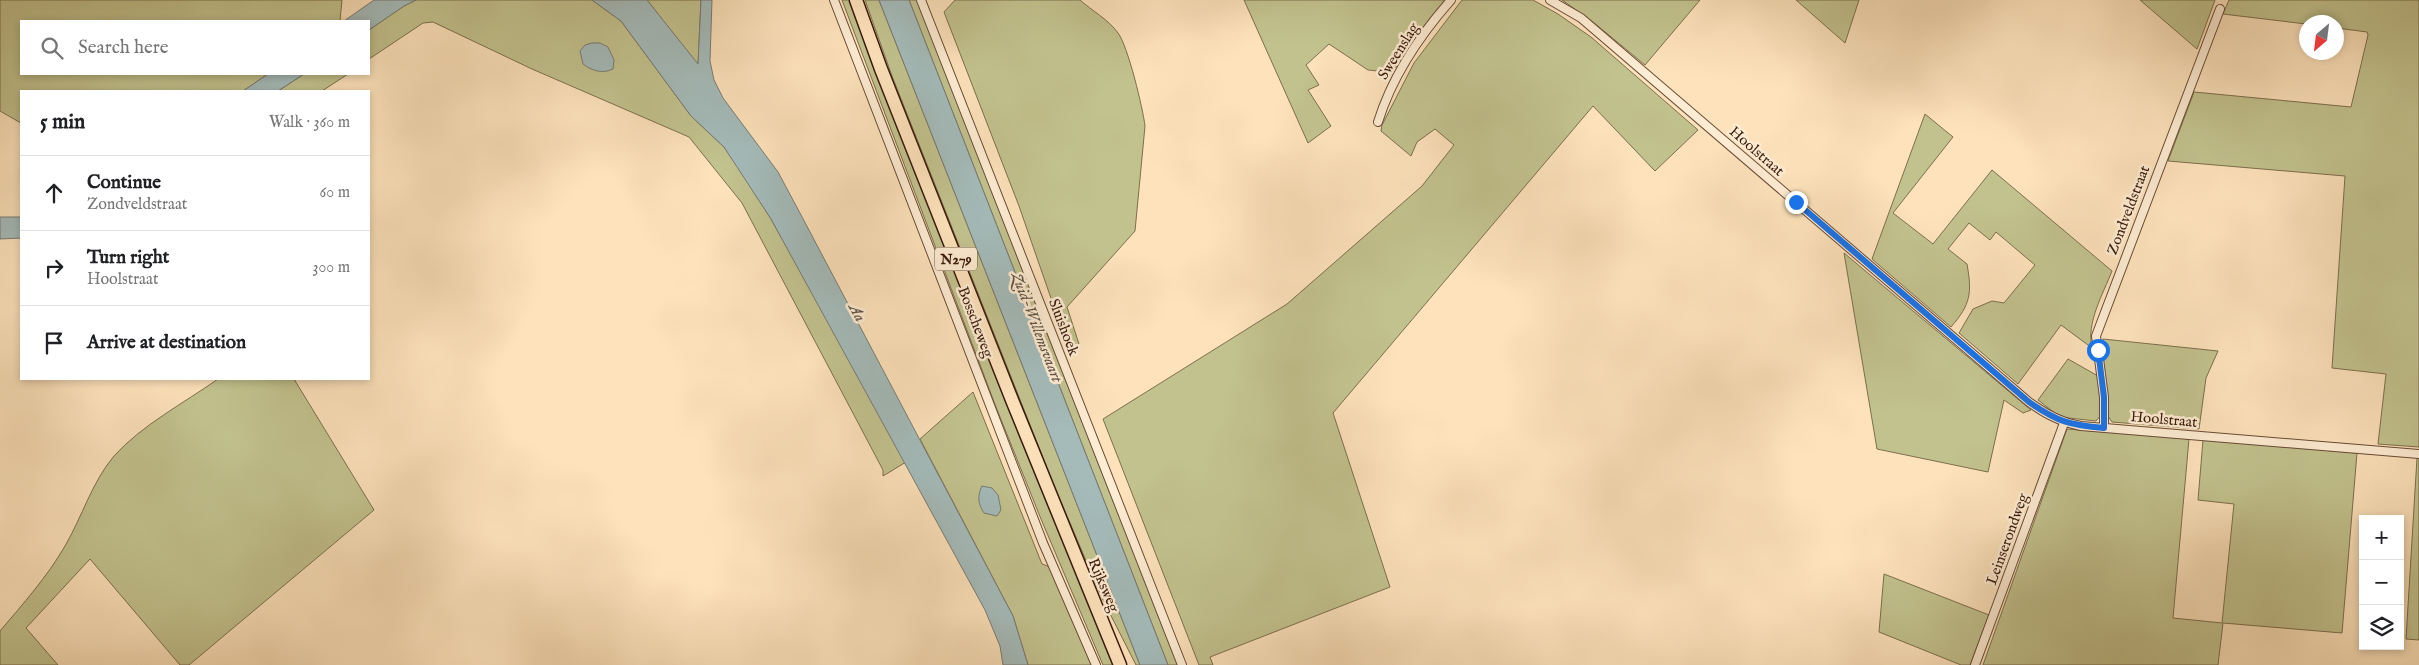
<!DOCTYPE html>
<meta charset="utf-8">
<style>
:root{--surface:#fff;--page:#f2f2f2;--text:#202124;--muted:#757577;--line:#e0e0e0}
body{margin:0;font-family:"IM FELL English",serif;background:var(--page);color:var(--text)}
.controls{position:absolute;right:15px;bottom:15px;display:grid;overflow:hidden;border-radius:0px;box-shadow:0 2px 8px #0003}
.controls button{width:45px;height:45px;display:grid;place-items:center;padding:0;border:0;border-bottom:1px solid var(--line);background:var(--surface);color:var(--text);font:25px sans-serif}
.compass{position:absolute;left:2299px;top:15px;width:45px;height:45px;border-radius:50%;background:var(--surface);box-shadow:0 2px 8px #0003;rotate:208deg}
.stop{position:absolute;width:15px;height:15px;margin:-11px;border:4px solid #1a73e8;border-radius:50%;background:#fff}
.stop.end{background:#1a73e8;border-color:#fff;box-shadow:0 1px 5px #0008}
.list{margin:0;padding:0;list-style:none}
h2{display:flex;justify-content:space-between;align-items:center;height:65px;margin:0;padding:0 20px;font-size:21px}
h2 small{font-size:16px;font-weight:400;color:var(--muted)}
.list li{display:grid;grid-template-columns:32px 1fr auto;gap:15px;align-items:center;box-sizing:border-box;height:75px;padding:0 20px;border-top:1px solid var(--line)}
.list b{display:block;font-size:19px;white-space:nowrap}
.list p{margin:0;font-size:16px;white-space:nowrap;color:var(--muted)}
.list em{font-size:16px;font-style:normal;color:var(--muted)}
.icon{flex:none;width:28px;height:28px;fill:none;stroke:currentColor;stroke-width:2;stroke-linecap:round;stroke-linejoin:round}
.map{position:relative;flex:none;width:2419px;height:665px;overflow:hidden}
.search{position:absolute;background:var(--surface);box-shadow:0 2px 8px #0003;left:20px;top:20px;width:350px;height:55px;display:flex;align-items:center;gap:12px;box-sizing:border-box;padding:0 18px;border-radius:0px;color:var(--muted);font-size:19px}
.panel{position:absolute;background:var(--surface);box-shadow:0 2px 8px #0003;left:20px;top:90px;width:350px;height:290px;border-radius:0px}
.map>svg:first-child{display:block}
.green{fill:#c2c28e;stroke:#7d6e4c}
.water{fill:#a4bbba;stroke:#797a74}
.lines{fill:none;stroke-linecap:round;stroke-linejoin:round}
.minor-casing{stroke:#694b36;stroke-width:10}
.primary-casing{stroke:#38190a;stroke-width:15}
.minor{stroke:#feecd3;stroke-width:8}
.primary{stroke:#fde2bb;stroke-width:12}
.route{stroke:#1a73e8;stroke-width:6}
.labels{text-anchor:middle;stroke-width:5;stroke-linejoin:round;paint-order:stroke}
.shield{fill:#feecd3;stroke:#735846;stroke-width:1}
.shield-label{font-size:14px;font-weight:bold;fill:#38190a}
.street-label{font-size:15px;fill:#38190a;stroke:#feecd3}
.water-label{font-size:16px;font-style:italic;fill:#5e5248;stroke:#feecd3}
</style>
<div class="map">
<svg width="2419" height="665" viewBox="0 0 2419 665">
<rect width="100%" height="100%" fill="#fde2bb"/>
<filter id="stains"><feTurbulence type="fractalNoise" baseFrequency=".004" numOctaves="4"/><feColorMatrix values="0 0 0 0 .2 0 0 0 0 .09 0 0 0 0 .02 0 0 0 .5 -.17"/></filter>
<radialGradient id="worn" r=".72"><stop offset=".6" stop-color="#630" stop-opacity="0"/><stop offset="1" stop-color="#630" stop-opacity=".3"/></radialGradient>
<!-- green -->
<g class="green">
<polygon points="0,0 342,0 340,21 21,21 21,74 268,74 243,91 21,91 21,123 0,111"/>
<polygon points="416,0 592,0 621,21 691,116 724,147 741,172 771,219 906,462 883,476 883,470 742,203 689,137 532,69 433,22 423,23 369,59 369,30 404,6"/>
<polygon points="647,0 701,0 698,65"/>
<polygon points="842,0 852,0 1115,665 1103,665 1041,519 996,407"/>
<polygon points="865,0 879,0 1140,665 1136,665 1102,598 1055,488 892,76"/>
<polygon points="909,0 918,0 1179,665 1168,665"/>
<path d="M955,0H1080C1091,10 1109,20 1118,33C1128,46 1143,109 1145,126L1135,231L1067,307L1079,344L1070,353L1019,206L944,12Z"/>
<polygon points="1244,0 1447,0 1399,65 1387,72 1368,70 1329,44 1306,65 1319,85 1308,90 1331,126 1308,143"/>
<polygon points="1462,0 1533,0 1558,14 1591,37 1698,130 1655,171 1593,106 1333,413 1390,587 1210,657 1213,665 1199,665 1103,419 1287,304 1422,186 1454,145 1435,129 1417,142 1411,156 1381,131 1382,125 1414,63"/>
<polygon points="1562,0 1700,0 1645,65 1593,22"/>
<polygon points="1796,0 1859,0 1845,43"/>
<polygon points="2140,0 2215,0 2197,49"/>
<polygon points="2229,0 2419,0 2419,447 2378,444 2386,374 2332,368 2345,176 2168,161 2194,92 2351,107 2368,35 2367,32 2337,28 2336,22 2306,24 2223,14"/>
<polygon points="304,74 348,74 322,91 278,91"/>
<path d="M1925,114L1953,137L1893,213L1933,244L1992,170L2112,271C2103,294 2086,323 2092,348L2061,325L2018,384L1959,333L1973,309L1992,301L2004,303L2035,265L1996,232L1990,240L1969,223L1948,249L1967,264C1972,293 1971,304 1951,327L1872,259Z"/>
<polygon points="1844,253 2031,410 2023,413 2004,400 1988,472 1877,449"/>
<polygon points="2103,339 2218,351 2206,378 2199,429 2112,422 2108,416 2101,351"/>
<polygon points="2068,359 2098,376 2101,415 2096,421 2060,417 2038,400"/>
<path d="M218,379H294L374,510L189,665H180L90,559L26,628L58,665H0V631C23,604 47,577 65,546C82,517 92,482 114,456C142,425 184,403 218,379Z"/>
<polygon points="973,392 1042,564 1050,567 1096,665 1028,665 1013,616 920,439"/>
<polygon points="2067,429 2189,439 2173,618 2222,623 2234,504 2198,500 2203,440 2357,453 2342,633 2223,623 2218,665 1983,665"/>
<polygon points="2417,458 2419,458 2419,640 2406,639"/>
<polygon points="1884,574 1989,615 1970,665 1961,665 1879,632"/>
</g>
<!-- water -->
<g class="water">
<polygon points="374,0 416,0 404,6 369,30 369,21 344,21"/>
<polygon points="592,0 647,0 698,64 701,0 712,0 710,61 714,80 723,98 778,172 801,215 1013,616 1028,665 1003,665 1000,646 985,610 771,219 724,147 691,116 621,21"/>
<polygon points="879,0 909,0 1168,665 1140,665"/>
<path d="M592,43H600L608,47L614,60L613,69C603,74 592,71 583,64L580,51L585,45Z"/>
<polygon points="268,74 304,74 278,91 243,91"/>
<polygon points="0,217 21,217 21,238 0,239"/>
<path d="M982,486L992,488L998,495L1001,510L997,516L984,513C978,504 977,496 982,486Z"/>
</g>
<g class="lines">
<!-- minor casing -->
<g class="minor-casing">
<g id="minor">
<polyline points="834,0 1043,543 1096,665"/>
<polyline points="921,0 1182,665"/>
<path d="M1550,0L1581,18L2029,402C2046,414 2060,422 2081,426L2419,454"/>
<path d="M1378,122C1392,77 1420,35 1451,0"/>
<polyline points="2104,427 2104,397 2096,336 2220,9"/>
<polyline points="1975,665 2064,423"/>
</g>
</g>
<!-- primary casing -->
<g class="primary-casing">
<polyline id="primary" points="856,0 881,69 1012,400 1120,665"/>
</g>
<!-- minor -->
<use href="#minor" class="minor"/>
<!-- primary -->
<use href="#primary" class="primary"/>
</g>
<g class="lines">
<!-- route -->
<path class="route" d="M1796,202L2029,402C2058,422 2070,425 2104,428V397L2098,350"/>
</g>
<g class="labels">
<!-- shield labels -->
<rect class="shield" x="935" y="247.5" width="42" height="23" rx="4"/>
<g class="shield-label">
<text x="956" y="264">N279</text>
</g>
<!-- street labels -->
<g class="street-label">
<text transform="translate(1398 51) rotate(-58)" y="5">Sweenslag</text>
<text transform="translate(1757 151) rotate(41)" y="5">Hoolstraat</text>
<text transform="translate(2128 210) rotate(-69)" y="5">Zondveldstraat</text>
<text transform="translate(976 322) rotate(69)" y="5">Bosscheweg</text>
<text transform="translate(1064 327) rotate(69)" y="5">Sluishoek</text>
<text transform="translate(2164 419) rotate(5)" y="5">Hoolstraat</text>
<text transform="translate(2007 539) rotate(-70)" y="5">Leinserondweg</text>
<text transform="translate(1104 585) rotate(67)" y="5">Rijksweg</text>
</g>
<!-- water labels -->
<g class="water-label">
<text transform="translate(858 312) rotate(62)" y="6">Aa</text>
<text transform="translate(1038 327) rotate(69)" y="6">Zuid-Willemsvaart</text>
</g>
</g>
<rect width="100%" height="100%" filter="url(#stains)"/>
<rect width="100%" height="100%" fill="url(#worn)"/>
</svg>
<div class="controls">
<button>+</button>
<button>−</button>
<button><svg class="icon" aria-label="layers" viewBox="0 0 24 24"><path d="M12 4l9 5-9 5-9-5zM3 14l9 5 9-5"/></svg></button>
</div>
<svg class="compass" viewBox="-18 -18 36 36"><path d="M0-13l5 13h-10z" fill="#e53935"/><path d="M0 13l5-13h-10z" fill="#757577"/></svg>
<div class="stop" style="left:2098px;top:350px"></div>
<div class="stop end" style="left:1796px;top:202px"></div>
<div class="search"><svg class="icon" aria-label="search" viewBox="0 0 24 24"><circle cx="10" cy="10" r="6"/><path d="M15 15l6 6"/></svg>Search here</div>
<section class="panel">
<h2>5 min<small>Walk · 360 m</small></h2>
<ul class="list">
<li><svg class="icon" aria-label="ahead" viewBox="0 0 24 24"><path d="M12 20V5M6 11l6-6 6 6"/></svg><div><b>Continue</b><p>Zondveldstraat</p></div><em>60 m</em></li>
<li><svg class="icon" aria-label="right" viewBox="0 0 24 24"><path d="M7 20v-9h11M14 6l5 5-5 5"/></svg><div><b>Turn right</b><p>Hoolstraat</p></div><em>300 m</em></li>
<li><svg class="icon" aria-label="arrive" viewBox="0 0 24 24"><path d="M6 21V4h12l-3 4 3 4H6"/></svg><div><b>Arrive at destination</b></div></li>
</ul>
</section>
</div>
